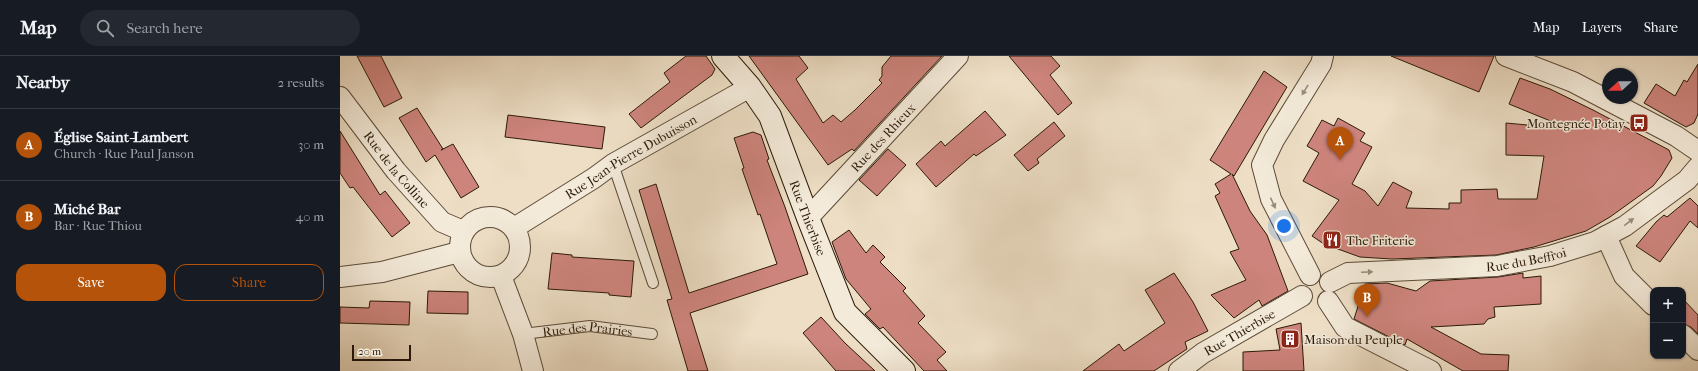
<!DOCTYPE html>
<meta charset="utf-8">
<style>
:root{--surface:#171b24;--page:#242831;--text:#f1f3f6;--muted:#9ea1a6;--line:#363941;--accent:#b45309}
body{margin:0;font-family:"IM FELL French Canon",serif;background:var(--page);color:var(--text)}
.controls{position:absolute;right:12px;bottom:12px;display:grid;overflow:hidden;border-radius:8px;box-shadow:0 1px 3px #0004}
.controls button{width:36px;height:36px;display:grid;place-items:center;padding:0;border:0;border-bottom:1px solid var(--line);background:var(--surface);color:var(--text);font:20px sans-serif}
.compass{position:absolute;left:1262px;top:12px;width:36px;height:36px;border-radius:50%;background:var(--surface);box-shadow:0 1px 3px #0004;rotate:248deg}
.scale{position:absolute;left:12px;bottom:10px;width:59px;box-sizing:border-box;padding-left:4px;border:2px solid #2b1a09;border-top:0;font-size:11px;line-height:14px;white-space:nowrap;color:#2b1a09;-webkit-text-stroke:3px #f3ead9;paint-order:stroke}
.you{position:absolute;left:944px;top:170px;width:14px;height:14px;margin:-10px;border:3px solid #fff;border-radius:50%;background:#1a73e8;box-shadow:0 0 0 6px #1a73e833}
.badge{display:grid;place-items:center;width:26px;height:26px;border-radius:50%;background:var(--accent);color:#fff;font-size:13px;font-weight:700}
.pin{position:absolute;translate:-50% -33px;filter:drop-shadow(0 1px 2px #0008)}
.pin::after{content:'';position:absolute;top:21px;width:14px;height:12px;background:inherit;clip-path:polygon(0 0,100% 0,50% 100%)}
.list{margin:0;padding:0;list-style:none}
h2{display:flex;justify-content:space-between;align-items:center;height:52px;margin:0;padding:0 16px;font-size:17px}
h2 small{font-size:13px;font-weight:400;color:var(--muted)}
.list li{display:grid;grid-template-columns:26px 1fr auto;gap:12px;align-items:center;box-sizing:border-box;height:72px;padding:0 16px;border-top:1px solid var(--line)}
.list b{display:block;font-size:15px;white-space:nowrap}
.list p{margin:0;font-size:13px;white-space:nowrap;color:var(--muted)}
.list em{font-size:13px;font-style:normal;color:var(--muted)}
.actions{display:flex;gap:8px;padding:12px 16px}
.actions a{flex:1;padding:9px 0;border:1px solid var(--accent);border-radius:12px;text-align:center;font-size:14px;color:var(--accent)}
.actions .main{background:var(--accent);color:#fff}
.icon{flex:none;width:22px;height:22px;fill:none;stroke:currentColor;stroke-width:2;stroke-linecap:round;stroke-linejoin:round}
.map{position:relative;flex:none;width:1358px;height:315px;overflow:hidden}
header{display:flex;align-items:center;gap:24px;box-sizing:border-box;height:56px;padding:0 20px;background:var(--surface);border-bottom:1px solid var(--line)}
header strong{font-size:19px}
nav{display:flex;gap:22px;margin-inline-start:auto;font-size:14px}
.search{width:280px;height:36px;background:var(--page);display:flex;align-items:center;gap:10px;box-sizing:border-box;padding:0 14px;border-radius:22px;color:var(--muted);font-size:15px}
main{display:flex}
aside{flex:1;background:var(--surface)}
.map>svg:first-child{display:block}
.building{fill:#cd847c;stroke:#2b1a09}
.lines{fill:none;stroke-linecap:round;stroke-linejoin:round}
.lane-casing{stroke:#5c4b38;stroke-width:12}
.street-casing{stroke:#5c4b38;stroke-width:22}
.secondary-casing{stroke:#2b1a09;stroke-width:24}
.lane{stroke:#f3ead9;stroke-width:10}
.street{stroke:#f3ead9;stroke-width:20}
.secondary{stroke:#f3ead9;stroke-width:22}
.oneway{fill:#998c7b}
.labels{text-anchor:middle;stroke-width:3;stroke-linejoin:round;paint-order:stroke}
.poi-label{font-size:13px;fill:#2b1a09;stroke:#f3ead9;text-anchor:start}
.street-label{font-size:13px;fill:#2b1a09;stroke:#f3ead9}
</style>
<header>
<strong>Map</strong>
<div class="search"><svg class="icon" aria-label="search" viewBox="0 0 24 24"><circle cx="10" cy="10" r="6"/><path d="M15 15l6 6"/></svg>Search here</div>
<nav><a>Map</a><a>Layers</a><a>Share</a></nav>
</header>
<main>
<aside>
<h2>Nearby<small>2 results</small></h2>
<ul class="list">
<li><span class="badge">A</span><div><b>Église Saint-Lambert</b><p>Church · Rue Paul Janson</p></div><em>30 m</em></li>
<li><span class="badge">B</span><div><b>Miché Bar</b><p>Bar · Rue Thiou</p></div><em>40 m</em></li>
</ul>
<div class="actions"><a class="main">Save</a><a>Share</a></div>
</aside>
<div class="map">
<svg width="1358" height="315" viewBox="0 0 1358 315">
<rect width="100%" height="100%" fill="#eddec5"/>
<filter id="stains"><feTurbulence type="fractalNoise" baseFrequency=".005" numOctaves="4"/><feColorMatrix values="0 0 0 0 .2 0 0 0 0 .09 0 0 0 0 .02 0 0 0 .5 -.17"/></filter>
<radialGradient id="worn" r=".72"><stop offset=".6" stop-color="#630" stop-opacity="0"/><stop offset="1" stop-color="#630" stop-opacity=".3"/></radialGradient>
<!-- building -->
<g class="building">
<polygon points="17,0 41,0 62,42 44,51"/>
<polygon points="346,0 366,0 375,13 372,19 301,72 289,58 330,26 324,17"/>
<polygon points="409,0 459,0 468,12 456,23 483,67 493,59 501,66 515,54 542,27 539,24 542,20 542,11 551,0 602,0 514,95 512,93 488,109"/>
<polygon points="669,0 711,0 720,10 710,19 732,47 718,59"/>
<polygon points="1051,0 1154,0 1139,36"/>
<polygon points="1358,8 1358,58 1354,67 1346,71 1304,47 1316,28 1335,40 1344,24 1347,26"/>
<polygon points="924,15 947,31 894,120 892,118 910,155 927,179 948,235 922,250 919,244 894,262 871,239 906,224 890,196 899,193 875,140 880,137 875,128 891,118 870,104"/>
<polygon points="1180,22 1210,33 1253,54 1329,94 1332,102 1321,120 1313,130 1270,161 1246,175 1194,191 1156,199 1052,203 1020,201 984,188 972,180 999,144 963,125 979,97 967,90 982,64 994,70 998,62 1025,77 1020,85 1032,91 1012,128 1025,135 1038,150 1053,126 1072,136 1066,152 1109,153 1109,147 1121,147 1121,134 1157,133 1158,143 1197,143 1204,100 1166,99 1166,67 1230,73 1169,48"/>
<polygon points="77,52 103,93 101,94 113,88 139,131 121,142 95,99 86,106 59,62"/>
<polygon points="645,55 666,79 636,100 634,98 596,131 576,108 601,85 605,90"/>
<polygon points="168,59 265,71 262,93 165,81"/>
<polygon points="714,66 725,80 697,103 699,107 688,115 674,99"/>
<polygon points="0,75 40,139 45,135 70,167 52,181 13,131 10,132 0,117"/>
<polygon points="413,76 421,79 429,103 427,104 445,151 468,218 350,257 368,315 348,315 327,244 332,243 299,134 316,128 349,237 437,208 420,158 418,159 402,113 404,112 394,82"/>
<polygon points="548,93 566,109 537,140 519,124"/>
<polygon points="1350,142 1358,150 1358,172 1350,165 1320,206 1296,190 1316,166 1324,159 1327,161"/>
<polygon points="509,174 526,197 533,189 545,201 540,206 566,232 563,235 585,260 578,267 606,296 597,304 607,315 584,315 543,271 540,273 525,258 531,253 506,223 492,186"/>
<polygon points="212,197 232,199 232,201 294,205 291,241 269,239 269,237 208,233"/>
<polygon points="834,217 853,246 868,275 845,286 847,293 814,315 743,315 779,288 784,295 825,267 805,234"/>
<polygon points="1183,217 1183,222 1201,220 1201,248 1154,251 1155,261 1148,263 1144,268 1091,271 1141,298 1169,299 1168,315 1123,315 1067,283 1065,289 1014,263 1025,228 1047,227 1076,235 1090,225 1158,221"/>
<polygon points="88,235 128,236 128,258 87,257"/>
<polygon points="1343,243 1358,259 1358,278 1351,271 1343,268"/>
<polygon points="30,245 70,246 69,269 0,267 0,251 29,252"/>
<polygon points="481,261 505,287 535,315 496,315 463,277"/>
<polygon points="961,267 964,315 903,315 903,296 940,294 936,273"/>
</g>
<g class="lines">
<!-- lane casing -->
<g class="lane-casing">
<g id="lane">
<polyline points="273,108 313,227"/>
<path id="s1" d="M183,278L250,270L312,278"/>
</g>
</g>
<!-- street casing -->
<g class="street-casing">
<g id="street">
<polyline points="1166,0 1233,26 1336,80 1358,95"/>
<path id="s2" d="M0,41L56,115L102,166L123,175"/>
<circle cx="150" cy="191" r="30"/>
<path id="s3" d="M468,162L618,0"/>
<path id="s4" d="M174,172L254,122L273,108L410,31"/>
<polyline points="1266,180 1284,220 1313,249"/>
<polyline points="970,219 931,143 922,109 934,84 981,8 983,0"/>
<polyline points="161,220 183,278 193,315"/>
<polyline points="0,221 42,216 119,196"/>
<path id="s5" d="M990,226L1008,217L1157,210L1210,200L1255,186L1285,170L1347,124L1358,111"/>
<polyline points="988,245 1005,271 1091,315"/>
<polyline points="1343,279 1358,294"/>
<path id="s6" d="M839,315L863,297L962,240"/>
</g>
</g>
<!-- secondary casing -->
<g class="secondary-casing">
<g id="secondary">
<path id="s7" d="M383,0L410,31L430,60L468,162L505,256L564,315"/>
</g>
</g>
<!-- lane -->
<use href="#lane" class="lane"/>
<!-- street -->
<use href="#street" class="street"/>
<!-- secondary -->
<use href="#secondary" class="secondary"/>
</g>
<!-- one-way arrows -->
<defs><path id="oneway-solid" d="M-6-.8H1V-3.2L6.5 0L1 3.2V.8H-6Z"/></defs>
<g class="oneway">
<use href="#oneway-solid" transform="translate(965 34) rotate(121)"/>
<use href="#oneway-solid" transform="translate(933 147) rotate(65)"/>
<use href="#oneway-solid" transform="translate(1289 166) rotate(-37)"/>
<use href="#oneway-solid" transform="translate(1027 216) rotate(-3)"/>
</g>
<!-- icons -->
<defs>
<g id="bus-square" transform="scale(1)"><rect x="-9" y="-9" width="18" height="18" rx="4" fill="#8f2418" stroke="#f3ead9"/><path d="M-5-6H5V4H4V6H2V4H-2V6H-4V4H-5ZM-3.5-4V0h7V-4ZM-3.5 1.2v1.5H-2V1.2ZM2 1.2v1.5H3.5V1.2Z" fill="#fff"/></g>
<g id="restaurant-square" transform="scale(1)"><rect x="-9" y="-9" width="18" height="18" rx="4" fill="#8f2418" stroke="#f3ead9"/><path d="M-5-6h1v4h1v-4h1v4h1v-4h1v5L-1.5 .5V6h-2V.5L-5-1ZM5-6V6H3V1.5H1.5Q1.5-4 5-6Z" fill="#fff"/></g>
<g id="building-square" transform="scale(1)"><rect x="-9" y="-9" width="18" height="18" rx="4" fill="#8f2418" stroke="#f3ead9"/><path d="M-4-6H4V6H1V3H-1V6H-4ZM-2.5-4.3h1.7v1.8h-1.7ZM.8-4.3h1.7v1.8H.8ZM-2.5-1h1.7V.8h-1.7ZM.8-1h1.7V.8H.8Z" fill="#fff"/></g>
</defs>
<g fill-rule="evenodd">
<use href="#bus-square" x="1299" y="67"/>
<use href="#restaurant-square" x="992" y="184"/>
<use href="#building-square" x="950" y="283"/>
</g>
<g class="labels">
<!-- poi labels -->
<g class="poi-label">
<text x="1285" y="72" text-anchor="end">Montegnée Potay</text>
<text x="1006" y="189">The Friterie</text>
<text x="964" y="288">Maison du Peuple</text>
</g>
<!-- street labels -->
<g class="street-label">
<text dy="5" stroke="none"><textPath href="#s3" startOffset="110">Rue des Rhieux</textPath></text>
<text dy="5" stroke="none"><textPath href="#s4" startOffset="137">Rue Jean-Pierre Dubuisson</textPath></text>
<text dy="5" stroke="none"><textPath href="#s2" startOffset="92">Rue de la Colline</textPath></text>
<text dy="5" stroke="none"><textPath href="#s7" startOffset="185">Rue Thierbise</textPath></text>
<text dy="5" stroke="none"><textPath href="#s5" startOffset="199">Rue du Beffroi</textPath></text>
<text dy="5" stroke="none"><textPath href="#s1" startOffset="65">Rue des Prairies</textPath></text>
<text dy="5" stroke="none"><textPath href="#s6" startOffset="72">Rue Thierbise</textPath></text>
</g>
</g>
<rect width="100%" height="100%" filter="url(#stains)"/>
<rect width="100%" height="100%" fill="url(#worn)"/>
</svg>
<div class="controls">
<button>+</button>
<button>−</button>
</div>
<svg class="compass" viewBox="-18 -18 36 36"><path d="M0-13l5 13h-10z" fill="#e53935"/><path d="M0 13l5-13h-10z" fill="#9ea1a6"/></svg>
<div class="scale">20 m</div>
<div class="you"></div>
<div class="pin badge" style="left:1000px;top:104px">A</div>
<div class="pin badge" style="left:1027px;top:261px">B</div>
</div>
</main>
